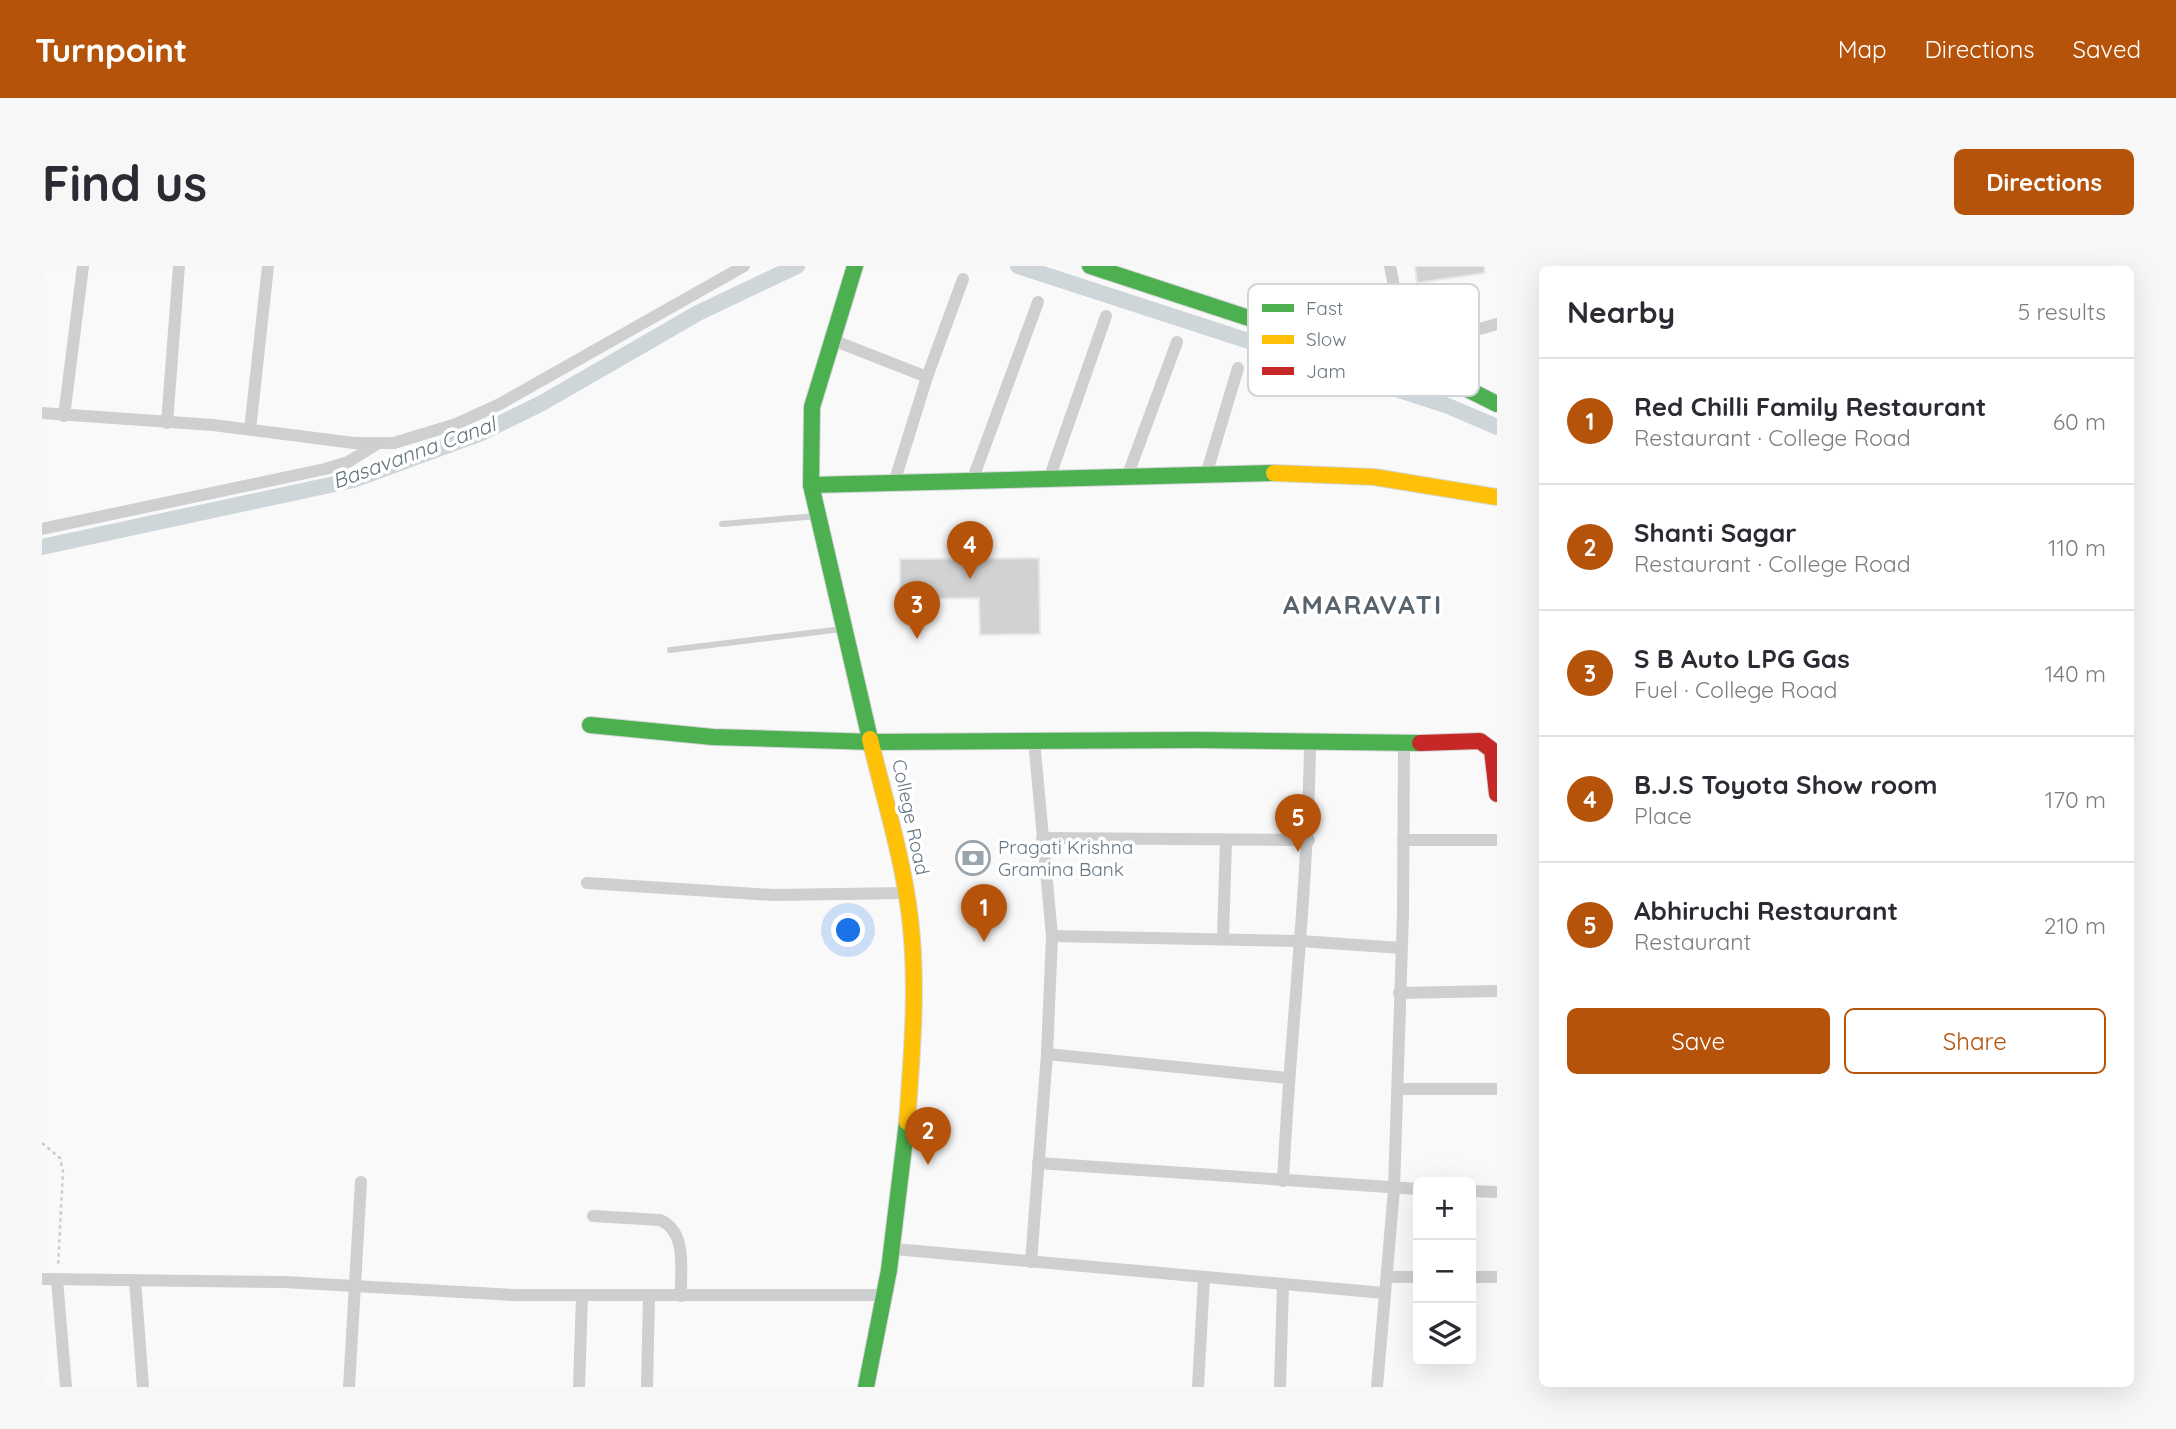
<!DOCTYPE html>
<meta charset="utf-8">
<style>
:root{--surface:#fff;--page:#f7f7f7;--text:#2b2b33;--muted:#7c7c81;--line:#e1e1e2;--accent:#b45309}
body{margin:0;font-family:Quicksand,sans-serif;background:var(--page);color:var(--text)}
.controls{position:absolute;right:21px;bottom:21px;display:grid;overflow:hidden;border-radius:10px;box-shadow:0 7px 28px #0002}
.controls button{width:63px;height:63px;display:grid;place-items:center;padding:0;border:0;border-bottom:2px solid var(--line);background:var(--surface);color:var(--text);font:35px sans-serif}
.you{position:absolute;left:807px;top:665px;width:24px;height:24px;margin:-18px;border:5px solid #fff;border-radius:50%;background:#1a73e8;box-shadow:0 0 0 10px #1a73e833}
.badge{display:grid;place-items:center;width:46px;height:46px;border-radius:50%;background:var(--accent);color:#fff;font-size:23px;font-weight:700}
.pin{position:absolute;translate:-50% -58px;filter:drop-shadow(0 2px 4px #0008)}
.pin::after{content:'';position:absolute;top:37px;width:24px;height:21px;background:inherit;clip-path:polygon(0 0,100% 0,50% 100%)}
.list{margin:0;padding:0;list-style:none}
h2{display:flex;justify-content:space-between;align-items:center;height:91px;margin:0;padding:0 28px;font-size:30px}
h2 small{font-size:23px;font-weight:400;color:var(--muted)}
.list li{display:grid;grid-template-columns:46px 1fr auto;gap:21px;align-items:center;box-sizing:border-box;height:126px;padding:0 28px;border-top:2px solid var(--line)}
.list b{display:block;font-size:26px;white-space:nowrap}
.list p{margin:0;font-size:23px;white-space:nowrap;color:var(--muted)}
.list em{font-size:23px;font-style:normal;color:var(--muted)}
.actions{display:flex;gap:14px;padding:21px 28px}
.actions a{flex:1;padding:16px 0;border:2px solid var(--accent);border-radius:10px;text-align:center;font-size:24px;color:var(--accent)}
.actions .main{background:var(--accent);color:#fff}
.icon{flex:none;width:38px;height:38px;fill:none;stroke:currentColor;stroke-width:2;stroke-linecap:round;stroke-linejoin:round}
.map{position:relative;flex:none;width:1455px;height:1121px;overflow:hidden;border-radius:10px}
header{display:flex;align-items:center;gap:42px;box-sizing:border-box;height:98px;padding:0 35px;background:var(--accent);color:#fff}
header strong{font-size:33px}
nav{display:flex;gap:38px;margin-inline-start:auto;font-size:24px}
.intro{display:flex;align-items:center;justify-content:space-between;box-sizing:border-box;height:168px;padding:0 42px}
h1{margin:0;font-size:49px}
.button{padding:18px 32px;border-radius:10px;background:var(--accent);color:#fff;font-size:24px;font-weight:700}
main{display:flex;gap:42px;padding:0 42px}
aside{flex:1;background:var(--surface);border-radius:10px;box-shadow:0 7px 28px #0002}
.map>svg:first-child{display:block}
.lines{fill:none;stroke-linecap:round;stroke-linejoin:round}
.canal{stroke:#ced6d9;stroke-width:16}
.building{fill:#d0d2d3;stroke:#e8e8e8;stroke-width:2}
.fast-casing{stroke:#d5d6d7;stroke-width:18}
.slow-casing{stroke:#d5d6d7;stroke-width:18}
.jam-casing{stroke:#d5d6d7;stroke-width:18}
.path{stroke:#cbcccd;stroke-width:2.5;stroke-dasharray:3.5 3.5;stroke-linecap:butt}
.lane{stroke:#cecfd0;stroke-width:6}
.street{stroke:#cecfd0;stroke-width:12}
.fast{stroke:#4caf50;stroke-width:16}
.slow{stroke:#ffc107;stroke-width:16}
.jam{stroke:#c62828;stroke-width:16}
.labels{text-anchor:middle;stroke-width:7;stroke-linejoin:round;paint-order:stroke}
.street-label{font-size:19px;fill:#657683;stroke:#fff}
.poi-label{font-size:19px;fill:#657683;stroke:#fff;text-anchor:start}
.water-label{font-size:21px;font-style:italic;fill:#60757c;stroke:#fff}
.district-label{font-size:26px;font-weight:bold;letter-spacing:2px;fill:#57646e;stroke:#fff}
.key{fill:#fff;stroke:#d1d6da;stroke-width:2}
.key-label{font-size:19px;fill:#657683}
</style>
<header>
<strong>Turnpoint</strong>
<nav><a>Map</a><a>Directions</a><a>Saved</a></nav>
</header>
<div class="intro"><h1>Find us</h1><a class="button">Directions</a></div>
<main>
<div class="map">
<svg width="1455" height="1121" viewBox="0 0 1455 1121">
<rect width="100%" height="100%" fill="#f9f9f9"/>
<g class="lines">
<!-- canal -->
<g class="canal">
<polyline points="976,0 1406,140 1455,161"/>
<polyline points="0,281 311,214 437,168 500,137 656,47 755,0"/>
</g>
</g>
<!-- building -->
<g class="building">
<polygon points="1373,0 1442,0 1443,7 1375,17"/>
<polygon points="997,292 998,368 938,369 937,332 858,333 858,293"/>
</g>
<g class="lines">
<!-- fast casing -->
<g class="fast-casing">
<g id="fast">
<polyline points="813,0 770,141 769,219 828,473"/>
<polyline points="1048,0 1427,124 1455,138"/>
<polyline points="769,219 1232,207"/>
<polyline points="548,459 671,471 831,476 1154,474 1378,477"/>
<polyline points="824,1121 847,1004 865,856"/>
</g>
</g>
<!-- slow casing -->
<g class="slow-casing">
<g id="slow">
<polyline points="1232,207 1332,211 1455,231"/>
<path d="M828,473C842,532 861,592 868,652C876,719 870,789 865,856"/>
</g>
</g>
<!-- jam casing -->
<g class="jam-casing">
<polyline id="jam" points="1378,477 1438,475 1450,484 1455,528"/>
</g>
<!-- path -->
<polyline class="path" points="0,877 18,892 21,905 16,1001"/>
<!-- lane -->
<g class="lane">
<polyline points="680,258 775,250"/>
<polyline points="628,384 800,363"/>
</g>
<!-- street -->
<g class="street">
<polyline points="1348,0 1369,105"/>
<polyline points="1434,64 1455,58"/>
<polyline points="788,73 885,111"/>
<polyline points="0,147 171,159 312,177 352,177 414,158 458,138 702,0"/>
<polyline points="22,150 41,0"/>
<polyline points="125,157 137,0"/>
<polyline points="208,164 226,0"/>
<polyline points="1164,209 1196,102"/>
<polyline points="1085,211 1135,76"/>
<polyline points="1007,213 1064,50"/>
<polyline points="930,215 996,36"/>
<polyline points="852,217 885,111 921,13"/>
<polyline points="0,263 283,203 306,196 335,178"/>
<polyline points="1000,572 1267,574"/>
<polyline points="1361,574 1455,574"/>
<polyline points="545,617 731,629 864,627"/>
<polyline points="1010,670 1258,675 1359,682"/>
<polyline points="1181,672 1184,574"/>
<polyline points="1357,727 1455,725"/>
<polyline points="1005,788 1246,812"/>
<polyline points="1356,823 1455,823"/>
<polyline points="996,897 1376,923"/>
<path d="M1241,915C1248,769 1266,624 1268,478"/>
<polyline points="1429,925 1455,926"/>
<path d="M551,950L618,954C646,966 638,1004 639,1030"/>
<polyline points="852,983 1342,1027"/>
<polyline points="989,996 1005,788 1010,670 992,474"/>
<polyline points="1345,1011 1376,1011"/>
<polyline points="1429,1011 1455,1011"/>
<polyline points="0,1013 242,1016 472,1029 844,1029"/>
<polyline points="15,1013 24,1121"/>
<polyline points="93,1014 101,1121"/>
<polyline points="307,1121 319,916"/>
<polyline points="537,1121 540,1030"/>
<polyline points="605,1121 607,1031"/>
<polyline points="1156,1121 1162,1012"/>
<polyline points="1238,1121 1241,1018"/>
<polyline points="1335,1121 1352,923 1361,647 1362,478"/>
</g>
<!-- fast -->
<use href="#fast" class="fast"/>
<!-- slow -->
<use href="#slow" class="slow"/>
<!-- jam -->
<use href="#jam" class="jam"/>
</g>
<!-- icons -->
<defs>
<g id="bank-ring" transform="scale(1.75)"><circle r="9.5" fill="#fff" stroke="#99a4ac" stroke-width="1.5"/><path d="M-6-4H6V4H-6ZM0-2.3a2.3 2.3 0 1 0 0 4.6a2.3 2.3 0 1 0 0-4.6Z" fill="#99a4ac"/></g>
</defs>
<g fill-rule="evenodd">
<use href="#bank-ring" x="931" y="592"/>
</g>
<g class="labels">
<!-- street labels -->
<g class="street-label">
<text transform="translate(869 551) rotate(78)" y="7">College Road</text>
</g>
<!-- poi labels -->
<g class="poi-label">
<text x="956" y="588">Pragati Krishna<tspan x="956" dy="22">Gramina Bank</tspan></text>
</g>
<!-- water labels -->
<g class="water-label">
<text transform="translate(372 187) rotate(-20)" y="7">Basavanna Canal</text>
</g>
<!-- district labels -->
<g class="district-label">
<text x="1321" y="348">AMARAVATI</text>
</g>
</g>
<!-- legend -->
<rect x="1206" y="18" width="231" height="112" rx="10" class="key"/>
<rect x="1220" y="38" width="32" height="8" fill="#4caf50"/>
<rect x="1220" y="69" width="32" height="9" fill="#ffc107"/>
<rect x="1220" y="101" width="32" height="8" fill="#c62828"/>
<g class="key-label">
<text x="1264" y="49">Fast</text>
<text x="1264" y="80">Slow</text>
<text x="1264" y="112">Jam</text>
</g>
</svg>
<div class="controls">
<button>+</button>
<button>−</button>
<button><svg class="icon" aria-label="layers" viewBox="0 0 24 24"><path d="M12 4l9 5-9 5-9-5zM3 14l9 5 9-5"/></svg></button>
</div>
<div class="you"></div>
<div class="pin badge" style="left:942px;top:676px">1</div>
<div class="pin badge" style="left:886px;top:899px">2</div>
<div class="pin badge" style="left:875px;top:373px">3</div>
<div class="pin badge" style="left:928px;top:313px">4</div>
<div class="pin badge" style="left:1256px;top:586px">5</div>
</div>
<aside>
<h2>Nearby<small>5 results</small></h2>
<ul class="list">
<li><span class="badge">1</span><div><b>Red Chilli Family Restaurant</b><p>Restaurant · College Road</p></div><em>60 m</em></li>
<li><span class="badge">2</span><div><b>Shanti Sagar</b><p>Restaurant · College Road</p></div><em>110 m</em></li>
<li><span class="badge">3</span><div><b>S B Auto LPG Gas</b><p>Fuel · College Road</p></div><em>140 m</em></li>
<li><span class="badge">4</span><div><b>B.J.S Toyota Show room</b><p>Place</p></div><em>170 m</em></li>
<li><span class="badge">5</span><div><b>Abhiruchi Restaurant</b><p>Restaurant</p></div><em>210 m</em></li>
</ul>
<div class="actions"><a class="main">Save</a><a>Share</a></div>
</aside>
</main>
